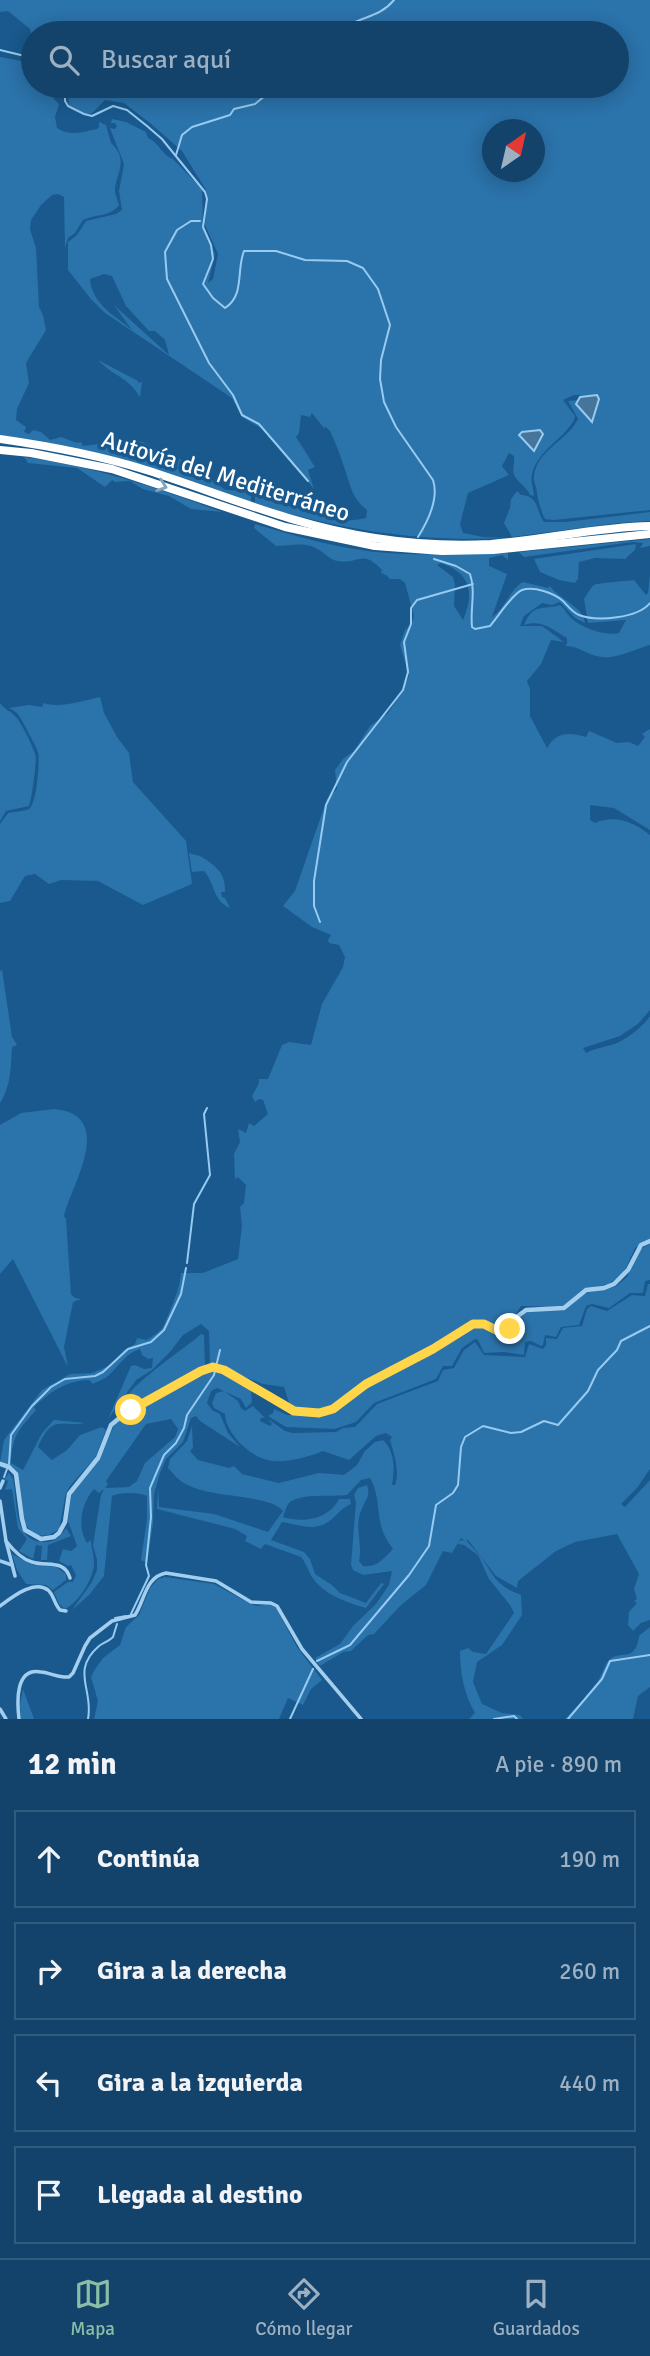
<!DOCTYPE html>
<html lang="es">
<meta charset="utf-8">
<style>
:root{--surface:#13436a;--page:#1c4a70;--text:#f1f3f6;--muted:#9db0c1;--line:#325c7e;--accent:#8abfa5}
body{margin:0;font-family:Signika,sans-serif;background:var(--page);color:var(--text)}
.compass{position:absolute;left:482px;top:119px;width:63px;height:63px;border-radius:50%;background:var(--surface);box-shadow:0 4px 18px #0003;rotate:34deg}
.stop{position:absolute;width:21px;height:21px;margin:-16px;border:5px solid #ffd54a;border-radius:50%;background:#fff}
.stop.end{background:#ffd54a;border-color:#fff;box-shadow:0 2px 7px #0008}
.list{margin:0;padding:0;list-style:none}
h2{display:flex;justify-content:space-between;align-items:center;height:91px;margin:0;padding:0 28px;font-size:30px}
h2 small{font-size:23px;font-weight:400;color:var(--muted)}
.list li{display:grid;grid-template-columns:46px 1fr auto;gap:21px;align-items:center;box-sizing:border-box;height:98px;margin:0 14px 14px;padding:0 14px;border:2px solid var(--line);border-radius:0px}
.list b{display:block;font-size:26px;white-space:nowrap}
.list em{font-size:23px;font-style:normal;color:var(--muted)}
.icon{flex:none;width:38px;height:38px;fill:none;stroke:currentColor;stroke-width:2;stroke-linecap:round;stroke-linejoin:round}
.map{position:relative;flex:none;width:650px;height:1719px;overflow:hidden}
.search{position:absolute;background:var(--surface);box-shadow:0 4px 18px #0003;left:21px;right:21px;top:21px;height:77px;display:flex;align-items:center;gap:18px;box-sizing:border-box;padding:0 24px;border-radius:38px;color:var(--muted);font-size:26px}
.sheet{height:539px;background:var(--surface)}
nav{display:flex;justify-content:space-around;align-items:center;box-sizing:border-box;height:98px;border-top:2px solid var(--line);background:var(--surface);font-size:19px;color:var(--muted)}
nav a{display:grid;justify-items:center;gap:4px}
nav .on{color:var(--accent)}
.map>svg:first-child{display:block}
.green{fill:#2b73ab;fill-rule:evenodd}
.water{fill:#46749a;stroke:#97cbf1;stroke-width:2}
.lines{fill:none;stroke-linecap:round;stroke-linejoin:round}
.stream{stroke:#97cbf1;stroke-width:2}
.minor{stroke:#a4ceee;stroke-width:3.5}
.tertiary{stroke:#a4ceee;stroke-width:4.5}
.motorway{stroke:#fff;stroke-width:8}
.oneway{stroke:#80a4c0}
.route{stroke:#ffd54a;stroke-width:9}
.labels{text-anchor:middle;stroke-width:7;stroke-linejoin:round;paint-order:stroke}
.street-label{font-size:24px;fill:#fff;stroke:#19598d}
</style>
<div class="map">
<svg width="650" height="1719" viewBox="0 0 650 1719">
<rect width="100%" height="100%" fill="#19598d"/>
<!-- green -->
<g class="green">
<path d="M0,0H650V510L554,520L545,519C541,511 538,501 537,493C537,488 533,481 534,476C536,451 568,440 578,419L568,401L578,400L577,404L596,395H574L563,400L575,416L574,420C563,440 538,450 532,474C530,481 534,490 534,496L530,495C526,486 517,482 514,475C512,469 515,462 514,456L509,453L502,466L509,475L468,493L460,524L463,533L483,537L506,538C417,542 340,530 255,504V497L267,494L276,482L269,500C276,502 278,499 285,501C316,511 331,526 366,518L367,510C352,498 351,487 345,470C341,457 336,444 330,431L326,427L324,428L312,413L310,417L301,415L299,433L296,437L315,467L308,470L314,489L264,430L242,417L232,398L105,313L90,298L68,270V242L77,235L86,221L116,214L122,210L119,191L124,164L110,128L115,129L117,126L115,123H111L112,119L126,122L146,132L148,138C159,142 162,156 173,159L202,189L203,225L215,254L208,283L213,279L218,254L205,225L207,196L206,190L182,151L150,123L124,103L105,100L92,113L86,114L69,105L67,86H617V33H33V44L30,29L8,11L0,12ZM492,130H534V172H492ZM104,274L112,276L126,306L149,331H155L165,340L169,355L114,305L132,330C115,315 92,305 90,279Z"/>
<path d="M0,57L22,61L33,67V86H48L54,99L59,104L55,117L57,128C70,137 82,132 97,129L99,127V122L106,125L111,143C128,159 118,170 115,188C114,193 118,200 119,205C111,217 95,214 83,220L75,233L68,238L65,248L64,197L58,194L52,195L41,205L31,220L30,229L36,248L39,307L43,315L46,330L26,363L29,383L17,409L16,420L26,427L24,432L29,434L33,430L41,432L50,440L61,437L77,443L81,442L83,446L121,441L143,442L189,463L224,489C234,493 241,486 251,496V503L109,456L0,435Z"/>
<path d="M98,360L138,381V383L142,382L140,397C128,377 113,376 98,360Z"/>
<path d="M24,457C93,466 158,488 222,512L191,509L169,496L143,489L130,481L115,482L112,480L105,487L77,468L28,463Z"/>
<path d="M517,491L521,495C539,495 536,512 544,522H566L650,512V521L618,523L512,537L504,523L510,508L511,499Z"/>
<path d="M255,524C298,537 343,550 388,553C428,556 468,553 508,552V560L502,555L489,558V566L507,574L492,617C506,607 511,588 523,582L548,588L550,586C560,600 583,606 585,623L575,618L560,602L552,605L542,603L524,616L520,626H542L564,642L551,640L541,664L527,681L530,689V716L547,748C556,732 569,732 586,737L589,731L617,743L629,742L638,746L645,737L642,734L650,729V830L614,808L590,805V820L595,823C615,814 634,822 650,835V1010L638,1024L620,1036L583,1048L586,1053C597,1047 609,1047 619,1042C631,1036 643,1026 650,1016V1239L635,1248L624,1272L609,1284L582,1290L563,1307L521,1306L505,1330L477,1319L466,1324L424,1351L373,1377L331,1407L325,1410L298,1409L290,1406L284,1387L263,1384L210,1364L209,1331L201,1324L183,1335L170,1352L152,1370L136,1380L108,1419L131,1366L135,1365L144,1369L152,1368L153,1358L148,1359L142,1355L140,1349C126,1353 119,1366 109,1375C105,1379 98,1381 93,1384L89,1380C66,1381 51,1391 34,1407L36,1410C19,1429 12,1436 11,1463L23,1470L42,1433L54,1420L85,1423C60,1428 53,1413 38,1447L52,1460L67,1450L80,1435L102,1427L106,1430L95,1458L70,1486L66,1493L59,1529C47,1539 33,1538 25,1523L17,1472L12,1467L0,1462L4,1440L42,1390L70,1374L92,1373L111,1365L124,1350L135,1344L137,1338L147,1340C152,1336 161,1332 164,1325C170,1310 180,1290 181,1273H203L238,1259L242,1226L240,1207L244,1203L246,1185L238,1177L235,1179L234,1154L240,1142L238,1129L246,1133L249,1123L254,1126L268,1114L263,1100L259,1099L255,1102L252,1096L259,1083V1079H268L282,1045L289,1042L311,1045L322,1004L343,967L345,957L339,945L329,943L328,940L331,935L312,927L283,906L295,891L327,799L337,789L335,770L343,759L354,751L370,726L388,713L400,695L409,676L400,645L405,630L411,624L414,616L405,583L400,579H390L386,575L381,573L382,570C362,548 358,565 338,561C330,560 326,554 319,550C305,541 291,546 276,546L254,528ZM441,563C470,573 475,592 463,620L454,606L455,584L453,577L437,565Z"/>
<polygon points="650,539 650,546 640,548 643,543 632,542 524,557 519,552"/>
<polygon points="636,544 635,550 625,559 595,558 579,562 578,579 575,583 559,580 540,572 534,559"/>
<path d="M650,575V645C635,649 617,659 602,657C589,656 577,645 565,646L567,644V638C552,629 541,619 524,625C532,603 544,610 560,605C565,609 567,614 571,618C582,628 604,636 619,633L626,620L588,623L584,599C587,595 590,588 594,585C596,583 627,581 634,580L646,595L648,593Z"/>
<path d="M100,697L104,713L117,737L129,753L133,782L186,841L192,884L143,905L98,881L61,880L49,884L35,874L25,876L10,901L0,903V824L8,813C14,811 23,812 29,809C37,804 40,760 38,752C37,748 20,716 17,713C15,711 12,710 9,708L29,705L42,707L44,703C59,709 86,700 100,697Z"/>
<path d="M0,703C5,710 11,711 16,717C21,722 35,750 36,757C36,764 32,799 29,806L6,811L0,821Z"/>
<path d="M189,853C194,855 200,855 205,859C218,867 226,876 225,892H221L222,897L225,898L230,908C212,900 215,883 204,871L192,872Z"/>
<path d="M2,970L12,1037L17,1045L12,1047C11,1065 11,1087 0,1103V971Z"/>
<path d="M54,1109C60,1110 65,1110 71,1113C108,1130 70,1189 64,1216L66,1219L71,1294L75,1298L81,1299L73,1302L64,1347L68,1367L13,1259L0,1274V1125L21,1113Z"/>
<path d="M650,1244V1280L645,1281L643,1293H630L609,1308L592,1304L586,1306L579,1325L561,1327L556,1337L545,1335L543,1345L541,1346L531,1341L525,1342L524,1355L504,1352L484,1353L478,1340L475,1339L462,1348L452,1366H443L436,1379L374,1403L356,1422L335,1429L286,1427L268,1416L273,1413L274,1409L287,1415L329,1414L374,1382L472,1326C491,1327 495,1340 514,1330C526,1300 541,1314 566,1310L585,1293L615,1287L627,1277L641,1249Z"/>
<path d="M648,1284H650V1469L637,1488L621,1504L625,1507L650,1480V1620L641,1623L633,1631L628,1625L629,1612L637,1603L634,1601L637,1599L634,1589L639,1574L617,1534L575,1542L556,1551L518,1581L517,1588L496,1576L468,1540H466C470,1545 476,1551 481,1557C496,1578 494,1584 521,1595L522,1615L502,1645L477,1662L473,1682L482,1704L502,1713L520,1715L523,1719H469L475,1713C464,1694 460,1673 460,1651L468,1648L473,1652L486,1654L514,1613L510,1605L489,1579L478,1555L464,1545L458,1544L459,1541L464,1540L461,1538L452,1553L443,1551L426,1585L401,1605L374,1634L368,1635L351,1651L343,1652L320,1666L315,1658L340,1644L353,1626L376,1604L389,1585L392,1571L363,1575L353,1570L351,1565L356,1502L354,1495L358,1488L367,1485C371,1498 365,1499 361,1511C354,1526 363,1545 359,1561L363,1566C377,1568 384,1558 393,1549C372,1522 384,1504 370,1478L361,1480L347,1495C332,1497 302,1493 290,1502C286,1506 285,1512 283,1517C303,1523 328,1520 339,1499H350L351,1504C341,1508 337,1516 328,1522C314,1532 297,1524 282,1522L271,1540L304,1552L310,1559L315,1574L332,1585L340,1593L366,1603L381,1583L384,1584L366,1608C346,1602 324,1595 312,1577C308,1570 306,1563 301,1557L265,1544L261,1549L245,1541L247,1536L235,1529L157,1509L158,1487L159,1507L214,1514L268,1532L283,1511C267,1493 208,1499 184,1483C178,1480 173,1473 168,1468L170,1459L187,1441L192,1426L193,1448L190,1451L198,1460L229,1468L234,1466L242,1474L279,1483L319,1473L344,1475L357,1465L365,1451L375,1442L383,1440C395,1451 395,1470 392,1485H395C400,1470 394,1455 390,1440L392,1437L386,1433L376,1436L349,1460L323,1451C308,1457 291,1462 274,1461C253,1460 226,1435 225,1414L214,1408L212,1403L216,1393L224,1391L238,1401L241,1408L245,1411L253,1406L265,1418H261L260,1421L270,1426L272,1424L268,1419L285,1431L293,1433L336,1432L343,1428L355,1427L377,1404L438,1381L443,1370L454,1368L464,1350L475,1342L484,1355L525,1357L529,1344L543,1349L546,1345V1338L557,1339L563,1328L582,1326L587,1309L591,1306L607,1311L632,1295L645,1296Z"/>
<path d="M201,1334L204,1335L205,1365L120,1413C116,1392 184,1350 201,1334Z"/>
<path d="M212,1370L223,1372L251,1390L252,1402L246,1408L241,1399L217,1388L211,1391L207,1403L212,1410L220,1414L228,1433L240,1447L200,1421L196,1416L191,1418L183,1442L166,1459L160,1473L154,1494L153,1524L147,1563L141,1560L147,1519V1496C139,1492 120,1492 112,1496L104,1576L89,1595L72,1610L92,1582L97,1570V1560L93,1545L101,1495L104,1489L99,1493L94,1489C81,1503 77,1528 87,1543L91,1540C91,1548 94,1555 94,1563C94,1578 79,1602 65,1609L59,1604L54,1592L68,1582H73L76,1575L71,1565L68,1566L59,1561L63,1549L71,1551L77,1546L68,1521L71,1495L99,1458L115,1424L131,1413L205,1371ZM171,1419L178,1429L175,1437L145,1463L137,1481L129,1487L105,1488L108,1484L106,1481L146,1424Z"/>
<path d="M9,1473L13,1479C18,1500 12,1542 44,1542C55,1543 61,1536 66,1528L71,1536L48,1545L47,1560H41L42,1546L36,1545L33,1559L19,1551L27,1539L18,1528L12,1489L5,1490L8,1481L4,1479Z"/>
<polygon points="12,1554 33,1565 55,1566 66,1574 66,1580 53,1590 46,1585 26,1584 17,1570"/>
<polygon points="165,1577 214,1584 249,1603 257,1606 270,1604 276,1608 297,1647 322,1680 311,1689 303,1705 288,1698 279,1719 94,1719 98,1701 91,1677 95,1669 103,1658 120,1645 126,1627 139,1615 150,1588 158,1579"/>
<path d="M650,1627V1687L638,1696L633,1719H565C577,1707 588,1694 598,1681C602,1675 604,1666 608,1661C620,1648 635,1665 639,1636Z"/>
<polygon points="23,1689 34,1719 21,1719 20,1705"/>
</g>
<!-- water -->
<g class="water">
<polygon points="597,395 599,399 592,422 576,404 580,397"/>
<polygon points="540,430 543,434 534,451 519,435 522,432"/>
</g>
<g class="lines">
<!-- stream -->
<g class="stream">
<path d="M339,33C359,14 376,21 394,0"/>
<polyline points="0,50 33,58"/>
<path d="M65,86V101L68,106L84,114L92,116L113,106L127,110L147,126L162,139L205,192L207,199L203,227L211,245L213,259L203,284L213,298L225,308C245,295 236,271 244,251H276L305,260L347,261L363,268L378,289L390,325L381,360L380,379L384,402L396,427L433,480C439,498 428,521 418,537"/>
<polyline points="176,155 182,135 192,127 230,115 234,109 255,104 277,86"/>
<polyline points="200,221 191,221 177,230 165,252 167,279 209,363 233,395 242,415 259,424 308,481"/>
<path d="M434,559L456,566L470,574C476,592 470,608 472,627L475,629L490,626C498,617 512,594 522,590C534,586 554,593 563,601C568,606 572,612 579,615C597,622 638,618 650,603"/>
<polyline points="320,922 314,906 314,881 326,805 347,762 403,690 408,672 404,642 411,624 411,608 417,600 473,584"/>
<polyline points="187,1263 194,1204 210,1175 204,1114 207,1108"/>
<polyline points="9,1464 11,1435 32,1406 51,1387 65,1379 95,1376 103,1372 128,1349 151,1342 164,1330 181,1294 186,1268"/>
<polyline points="4,1477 7,1469"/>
<polyline points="131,1614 149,1576 146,1565 151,1517 150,1488 164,1455 176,1443 184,1428 187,1415 214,1375 220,1350"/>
<polyline points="115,1618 126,1616"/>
<polyline points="317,1661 350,1645 409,1575 429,1546 436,1505 453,1493 458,1485 461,1447 465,1437 483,1426 511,1433 521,1432 544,1421 558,1425 588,1391 598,1370 617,1350 621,1341 650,1326"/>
<path d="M88,1719C94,1690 70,1671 99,1646C103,1643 109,1641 113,1637L117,1624"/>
<polyline points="290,1719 313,1669"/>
<polyline points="494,1719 514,1716 517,1719"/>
<polyline points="568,1719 602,1679 610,1661 650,1655"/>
</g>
<!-- minor -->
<g class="minor">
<polyline points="0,1488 3,1481"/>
<polyline points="0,1501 6,1541 15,1576"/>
<path d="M6,1541C13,1550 21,1559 32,1562C48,1567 64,1559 70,1578"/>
<polyline points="0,1561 12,1565"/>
<path d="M0,1606C11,1598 34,1579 48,1590C54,1595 54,1604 60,1610L66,1611"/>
<polyline points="0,1709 6,1719"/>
<path d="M19,1719C17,1702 15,1667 41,1672C51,1673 59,1678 69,1677L73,1673L85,1646L90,1638L112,1621L135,1615C145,1600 145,1577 166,1573L216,1581L251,1602L271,1603L277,1606L302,1649L361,1719"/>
</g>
<!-- tertiary -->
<polyline class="tertiary" points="0,1464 9,1467 16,1474 22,1519 25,1530 41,1539 54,1537 59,1533 65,1522 69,1494 98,1458 111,1425 123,1415 201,1371 213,1367 224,1370 294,1411 319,1413 333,1409 367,1384 433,1349 473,1324 484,1324 498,1332 507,1332 518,1316 526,1310 564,1308 586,1290 604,1288 614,1284 628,1270 641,1245 650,1241"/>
<!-- motorway -->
<g class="motorway">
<path d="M0,439C49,446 98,455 146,470C222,494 294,526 375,538C413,544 453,546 491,544C544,540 597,527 650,526"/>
<polyline points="0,450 31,453 112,469 285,527 375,546 442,551 493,550 650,534"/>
</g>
</g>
<!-- one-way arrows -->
<defs><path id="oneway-chevron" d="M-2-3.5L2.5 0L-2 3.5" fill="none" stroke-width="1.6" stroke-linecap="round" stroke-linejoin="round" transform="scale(1.75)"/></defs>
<use class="oneway" href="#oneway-chevron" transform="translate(162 486) rotate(19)"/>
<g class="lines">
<!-- route -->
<polyline class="route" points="131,1410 201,1371 213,1367 224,1370 294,1411 319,1413 333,1409 366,1384 433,1349 473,1324 484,1324 502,1333 510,1329"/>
</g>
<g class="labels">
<!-- street labels -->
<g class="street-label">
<text transform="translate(226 476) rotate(17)" y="8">Autovía del Mediterráneo</text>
</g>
</g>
</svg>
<svg class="compass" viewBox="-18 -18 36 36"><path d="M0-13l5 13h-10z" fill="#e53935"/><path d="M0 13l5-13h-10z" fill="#9db0c1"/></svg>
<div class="stop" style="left:131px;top:1410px"></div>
<div class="stop end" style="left:510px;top:1329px"></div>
<div class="search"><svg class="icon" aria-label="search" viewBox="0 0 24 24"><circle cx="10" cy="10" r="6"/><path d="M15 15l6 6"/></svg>Buscar aquí</div>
</div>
<section class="sheet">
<h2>12 min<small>A pie · 890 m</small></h2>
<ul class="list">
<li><svg class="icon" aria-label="ahead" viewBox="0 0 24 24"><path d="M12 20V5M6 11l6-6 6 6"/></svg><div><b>Continúa</b></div><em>190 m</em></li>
<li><svg class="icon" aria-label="right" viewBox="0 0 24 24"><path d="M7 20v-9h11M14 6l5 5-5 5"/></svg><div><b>Gira a la derecha</b></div><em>260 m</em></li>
<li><svg class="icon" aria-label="left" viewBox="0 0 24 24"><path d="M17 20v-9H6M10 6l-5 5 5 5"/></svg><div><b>Gira a la izquierda</b></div><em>440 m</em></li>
<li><svg class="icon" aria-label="arrive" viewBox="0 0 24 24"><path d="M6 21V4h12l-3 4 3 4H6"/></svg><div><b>Llegada al destino</b></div></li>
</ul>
</section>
<nav>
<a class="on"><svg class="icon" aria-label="map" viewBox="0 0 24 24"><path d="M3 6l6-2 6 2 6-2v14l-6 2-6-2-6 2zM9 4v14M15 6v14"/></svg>Mapa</a>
<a><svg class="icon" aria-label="directions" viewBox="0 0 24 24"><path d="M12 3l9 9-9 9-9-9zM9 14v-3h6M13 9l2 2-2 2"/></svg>Cómo llegar</a>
<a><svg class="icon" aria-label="saved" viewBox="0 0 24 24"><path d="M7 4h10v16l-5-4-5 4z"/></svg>Guardados</a>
</nav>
